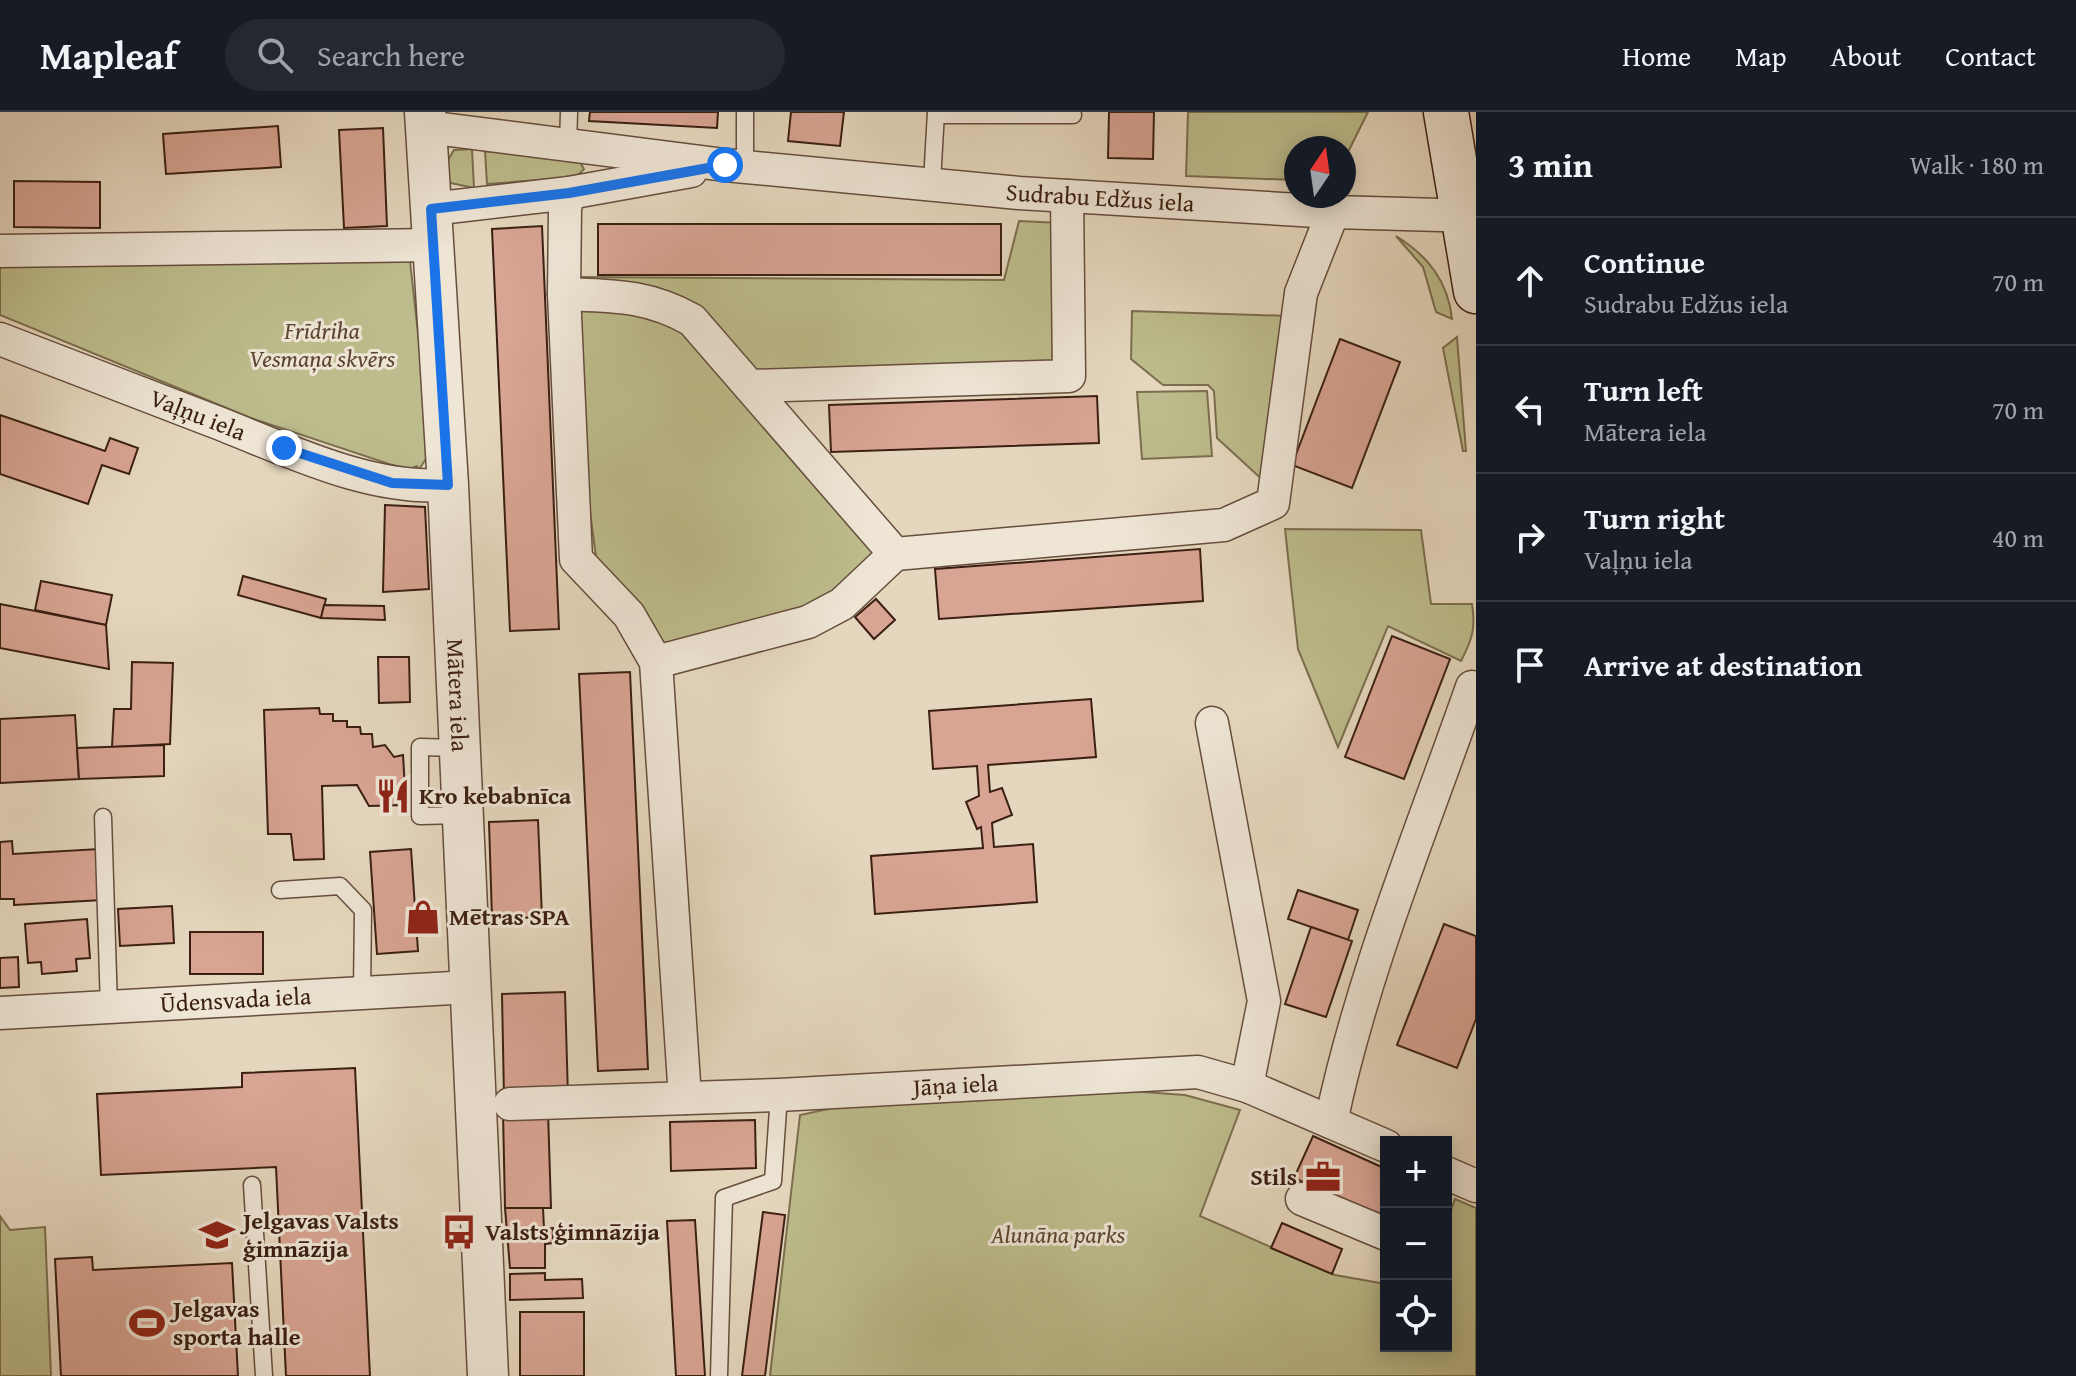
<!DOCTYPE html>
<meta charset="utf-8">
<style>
:root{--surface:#171b24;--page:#242831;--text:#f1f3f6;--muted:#9ea1a6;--line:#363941}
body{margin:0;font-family:"Gentium Book Plus",serif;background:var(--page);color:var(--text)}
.controls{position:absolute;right:24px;bottom:24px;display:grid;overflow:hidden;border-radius:0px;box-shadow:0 4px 20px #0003}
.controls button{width:72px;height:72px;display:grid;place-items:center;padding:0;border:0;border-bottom:2px solid var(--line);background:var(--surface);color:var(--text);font:40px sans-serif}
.compass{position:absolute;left:1284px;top:24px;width:72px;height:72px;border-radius:50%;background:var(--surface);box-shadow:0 4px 20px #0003;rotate:13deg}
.stop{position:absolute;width:24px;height:24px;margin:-18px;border:6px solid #1a73e8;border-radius:50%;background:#fff}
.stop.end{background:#1a73e8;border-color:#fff;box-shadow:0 2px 8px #0008}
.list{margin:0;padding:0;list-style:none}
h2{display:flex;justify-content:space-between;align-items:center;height:104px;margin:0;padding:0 32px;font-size:34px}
h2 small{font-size:26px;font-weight:400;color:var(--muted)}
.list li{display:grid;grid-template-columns:52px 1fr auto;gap:24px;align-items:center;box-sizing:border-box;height:128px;padding:0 32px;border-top:2px solid var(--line)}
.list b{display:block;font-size:30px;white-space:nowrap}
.list p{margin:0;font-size:26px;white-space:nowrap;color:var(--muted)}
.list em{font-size:26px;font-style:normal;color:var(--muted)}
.icon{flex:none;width:44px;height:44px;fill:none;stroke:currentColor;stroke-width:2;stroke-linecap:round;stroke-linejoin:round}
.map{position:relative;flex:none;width:1476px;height:1264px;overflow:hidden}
header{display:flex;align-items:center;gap:48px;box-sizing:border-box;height:112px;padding:0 40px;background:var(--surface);border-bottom:2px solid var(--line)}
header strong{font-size:38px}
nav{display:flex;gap:44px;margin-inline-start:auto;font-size:28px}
.search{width:560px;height:72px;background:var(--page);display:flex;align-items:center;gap:20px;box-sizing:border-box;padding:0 28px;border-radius:44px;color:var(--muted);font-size:30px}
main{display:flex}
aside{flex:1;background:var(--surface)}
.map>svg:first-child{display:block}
.green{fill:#bdbc8c;stroke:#7c6e4f;stroke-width:2}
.building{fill:#d8a493;stroke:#3b1f12;stroke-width:2}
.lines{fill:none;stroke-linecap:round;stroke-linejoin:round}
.service-casing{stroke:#664d3d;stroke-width:19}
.minor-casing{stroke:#664d3d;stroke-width:35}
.tertiary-casing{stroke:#664d3d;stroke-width:43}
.secondary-casing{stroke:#3b1f12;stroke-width:47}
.service{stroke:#eee5d5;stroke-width:16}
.minor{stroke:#eee5d5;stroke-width:32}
.tertiary{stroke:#eee5d5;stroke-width:40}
.secondary{stroke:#eee5d5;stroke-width:44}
.route{stroke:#1a73e8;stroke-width:10}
.labels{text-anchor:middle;stroke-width:6;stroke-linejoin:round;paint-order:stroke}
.street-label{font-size:24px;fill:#3b1f12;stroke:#eee5d5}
.park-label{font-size:24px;font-style:italic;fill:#5c4630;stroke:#eee5d5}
.poi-label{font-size:24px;font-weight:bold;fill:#3b1f12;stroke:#eee5d5;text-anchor:start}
</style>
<header>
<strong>Mapleaf</strong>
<div class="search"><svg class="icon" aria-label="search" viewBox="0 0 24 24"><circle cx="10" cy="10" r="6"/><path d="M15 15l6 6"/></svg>Search here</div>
<nav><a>Home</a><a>Map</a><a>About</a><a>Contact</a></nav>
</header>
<main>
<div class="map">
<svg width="1476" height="1264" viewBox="0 0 1476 1264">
<rect width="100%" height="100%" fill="#e5d7be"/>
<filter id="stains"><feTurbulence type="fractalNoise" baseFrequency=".0025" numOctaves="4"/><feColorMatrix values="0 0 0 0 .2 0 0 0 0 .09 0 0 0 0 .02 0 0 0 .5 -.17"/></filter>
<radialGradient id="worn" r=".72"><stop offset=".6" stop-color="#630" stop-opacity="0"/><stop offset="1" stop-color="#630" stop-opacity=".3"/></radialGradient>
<!-- green -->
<g class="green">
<polygon points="1188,0 1368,0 1344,48 1344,36 1296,36 1296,68 1186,64"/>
<polygon points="472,37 474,76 451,71 445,64 445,53 454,38"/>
<polygon points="485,39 572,48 580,50 584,57 576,65 487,72"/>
<polygon points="1019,109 1061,111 1060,251 753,258 724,234 588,176 582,165 1004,168"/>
<path d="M1396,124C1428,144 1448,169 1452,207L1436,200L1423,155Z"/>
<polygon points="409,140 431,339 418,359 417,354 407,358 251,306 0,203 0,144"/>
<polygon points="578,197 675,205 875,439 824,494 659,542 596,445 581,332"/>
<polygon points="1132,199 1290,204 1267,372 1217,326 1214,279 1208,273 1163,273 1131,247"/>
<polygon points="1457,225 1466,339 1463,339 1443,236"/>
<polygon points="1207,279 1212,344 1142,347 1137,280"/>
<path d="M1285,417L1421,418L1431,492H1472C1476,516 1472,528 1461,549L1388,514L1338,635L1298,537Z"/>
<polygon points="1116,978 1185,983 1240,998 1200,1104 1335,1163 1386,1172 1386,1234 1446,1234 1446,1113 1455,1087 1476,1096 1476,1264 770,1264 800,1003 833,996"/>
<polygon points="0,1104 10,1118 45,1115 51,1264 0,1264"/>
</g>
<!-- building -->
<g class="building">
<polygon points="590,0 718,0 717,16 589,9"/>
<polygon points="791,0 844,0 840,34 788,29"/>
<polygon points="1109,0 1154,0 1153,47 1108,46"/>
<polygon points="278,14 281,55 166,62 163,22"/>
<polygon points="383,16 387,114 344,116 339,18"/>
<polygon points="14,69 100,70 100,116 14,115"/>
<rect x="598" y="112" width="403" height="51"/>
<polygon points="542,114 559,517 510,519 492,117"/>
<polygon points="1340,227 1400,250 1352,376 1292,353"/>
<polygon points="1097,284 1099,331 831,340 829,293"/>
<polygon points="0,303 105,339 110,326 138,336 129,362 102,353 88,392 0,362"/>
<polygon points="385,393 425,395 429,477 383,480"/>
<polygon points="1200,437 1203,489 939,507 935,457"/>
<polygon points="243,464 326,487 321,506 238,483"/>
<polygon points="41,469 112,483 106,513 35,498"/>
<polygon points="876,487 895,508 874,527 855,505"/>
<polygon points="0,492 106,513 109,557 0,536"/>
<polygon points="324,493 384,494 385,508 321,506"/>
<polygon points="1392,524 1450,547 1404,667 1345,645"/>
<polygon points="378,545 409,545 410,590 379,591"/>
<polygon points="132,550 173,551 170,632 112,635 114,597 131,597"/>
<polygon points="630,560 648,957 598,959 579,562"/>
<polygon points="1091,587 1096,645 988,653 990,680 1002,676 1012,703 992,711 994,735 1033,732 1037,790 875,802 871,744 983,736 981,715 977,717 966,690 979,684 977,654 933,657 929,599"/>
<polygon points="319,596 320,602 333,602 333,609 347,609 347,615 360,615 361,622 372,622 373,635 385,633 394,645 403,643 406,693 369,694 357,673 322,674 324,747 294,748 291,722 268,722 264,598"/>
<polygon points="75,603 79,667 0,671 0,607"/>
<polygon points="164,633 164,664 79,667 77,636"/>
<polygon points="538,708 542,805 492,807 489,710"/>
<polygon points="12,729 13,742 99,737 102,788 14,793 14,787 0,787 0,730"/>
<polygon points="411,737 418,839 377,842 370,740"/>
<polygon points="1298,778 1358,798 1348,828 1288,807"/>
<polygon points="172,794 174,831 120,834 118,797"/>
<polygon points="87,807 90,846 76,847 77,859 42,862 41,850 28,851 25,812"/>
<polygon points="1444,812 1476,824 1476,907 1457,956 1397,933"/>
<polygon points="1311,815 1352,829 1326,905 1285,892"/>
<rect x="190" y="820" width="73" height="42"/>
<polygon points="18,845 19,875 0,876 0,846"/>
<polygon points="565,880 568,985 504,986 502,882"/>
<polygon points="355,956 370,1264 286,1264 276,1055 101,1063 97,982 242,975 242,961"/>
<polygon points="548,999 551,1096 505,1096 503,1000"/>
<polygon points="755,1008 756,1056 671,1059 670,1010"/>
<polygon points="1313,1024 1386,1057 1386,1108 1294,1066"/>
<polygon points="505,1096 543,1096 544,1117 553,1116 553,1131 545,1132 545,1156 510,1156"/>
<polygon points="763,1100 785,1103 765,1264 742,1264"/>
<polygon points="695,1108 705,1264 676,1264 667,1109"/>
<polygon points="1282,1111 1342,1137 1332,1162 1271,1136"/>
<polygon points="92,1145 93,1158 232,1151 238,1264 61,1264 55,1147"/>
<polygon points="545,1161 545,1168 582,1167 583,1186 510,1188 510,1162"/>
<rect x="520" y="1200" width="64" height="64"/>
</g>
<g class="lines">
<!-- service casing -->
<g class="service-casing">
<g id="service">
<polyline points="745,0 745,53"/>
<polyline points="936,3 1073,3"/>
<polyline points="568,34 569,0"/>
<polyline points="932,70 936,0"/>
<polyline points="459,636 420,635 420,704 462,703"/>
<polyline points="103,705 109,896"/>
<polyline points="280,778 340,774 363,798 362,881"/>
<polyline points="252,1073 264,1264"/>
<polyline points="719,1264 724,1086 773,1069 779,983"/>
</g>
</g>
<!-- minor casing -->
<g class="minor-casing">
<g id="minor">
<path id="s1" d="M426,15L725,53L1019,81L1333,100L1476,104"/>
<polyline points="569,81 565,96 564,182 576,447 629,503 656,550 685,986"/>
<polyline points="431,97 569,81 691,59"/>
<polyline points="0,139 434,133"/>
<path d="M564,182C614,184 648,183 692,208L895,442L842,492L808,510L656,550"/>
<path id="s2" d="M0,227C71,254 142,281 213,309C286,337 368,379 448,373"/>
<polyline points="752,274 1069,264 1067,84"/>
<polyline points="895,442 1224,413 1273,391 1301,181 1333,100"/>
<polyline points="1212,611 1264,889 1247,974"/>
<path id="s3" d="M0,901L471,875"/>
<path id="s4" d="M510,992L779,983L1198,960L1247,974L1386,1034"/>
<path d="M1331,1010C1362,862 1422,718 1472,575"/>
<polyline points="1446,1061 1476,1074"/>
<polyline points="1302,1087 1386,1122"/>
</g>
</g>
<!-- tertiary casing -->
<g class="tertiary-casing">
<g id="tertiary">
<path id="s5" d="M425,0L448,373L488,1264"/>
</g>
</g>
<!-- secondary casing -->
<g class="secondary-casing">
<polyline id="secondary" points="1446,0 1476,179"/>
</g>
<!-- service -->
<use href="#service" class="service"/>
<!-- minor -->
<use href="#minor" class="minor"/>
<!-- tertiary -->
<use href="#tertiary" class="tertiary"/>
<!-- secondary -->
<use href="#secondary" class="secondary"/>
</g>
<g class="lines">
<!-- route -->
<polyline class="route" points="284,336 392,371 448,373 431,97 569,81 725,53"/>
</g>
<!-- icons -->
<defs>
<g id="restaurant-bare" transform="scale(2.76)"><path d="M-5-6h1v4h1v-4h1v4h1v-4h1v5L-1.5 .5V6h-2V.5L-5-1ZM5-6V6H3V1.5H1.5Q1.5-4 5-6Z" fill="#8f2418" stroke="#eee5d5" stroke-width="2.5" paint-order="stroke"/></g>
<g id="shop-bare" transform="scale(2.76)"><path d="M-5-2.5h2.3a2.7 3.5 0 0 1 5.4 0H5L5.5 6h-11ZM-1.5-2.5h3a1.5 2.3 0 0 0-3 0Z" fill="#8f2418" stroke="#eee5d5" stroke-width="2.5" paint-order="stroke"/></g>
<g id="office-bare" transform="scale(2.76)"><path d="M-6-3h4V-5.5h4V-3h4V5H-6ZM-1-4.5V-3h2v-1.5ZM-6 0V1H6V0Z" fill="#8f2418" stroke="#eee5d5" stroke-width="2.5" paint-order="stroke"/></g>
<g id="bus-bare" transform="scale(2.76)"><path d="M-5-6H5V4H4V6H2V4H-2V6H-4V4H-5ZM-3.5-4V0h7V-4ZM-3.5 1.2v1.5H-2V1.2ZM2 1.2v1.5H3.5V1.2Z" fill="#8f2418" stroke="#eee5d5" stroke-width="2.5" paint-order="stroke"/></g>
<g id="school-bare" transform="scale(2.76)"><path d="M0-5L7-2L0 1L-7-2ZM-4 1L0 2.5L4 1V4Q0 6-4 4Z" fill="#8f2418" stroke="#eee5d5" stroke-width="2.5" paint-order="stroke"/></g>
<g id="stadium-bare" transform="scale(2.76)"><path d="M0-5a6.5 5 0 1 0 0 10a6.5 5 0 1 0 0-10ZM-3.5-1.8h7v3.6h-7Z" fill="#8f2418" stroke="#eee5d5" stroke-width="2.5" paint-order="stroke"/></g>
</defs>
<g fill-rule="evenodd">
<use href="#restaurant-bare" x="393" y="684"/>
<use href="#shop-bare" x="423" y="805"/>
<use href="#office-bare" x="1323" y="1065"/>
<use href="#bus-bare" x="459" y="1120"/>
<use href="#school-bare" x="217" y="1123"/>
<use href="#stadium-bare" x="147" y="1211"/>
</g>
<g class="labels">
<!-- street labels -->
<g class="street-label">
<text dy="8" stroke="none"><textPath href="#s1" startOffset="678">Sudrabu Edžus iela</textPath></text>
<text dy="8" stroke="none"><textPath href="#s2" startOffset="212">Vaļņu iela</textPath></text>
<text dy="8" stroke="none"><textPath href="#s5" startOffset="584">Mātera iela</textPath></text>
<text dy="8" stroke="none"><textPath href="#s3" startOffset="236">Ūdensvada iela</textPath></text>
<text dy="8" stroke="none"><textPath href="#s4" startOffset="446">Jāņa iela</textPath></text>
</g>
<!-- park labels -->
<g class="park-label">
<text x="322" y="227">Frīdriha<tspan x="322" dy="28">Vesmaņa skvērs</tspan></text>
<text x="1058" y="1131">Alunāna parks</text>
</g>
<!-- poi labels -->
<g class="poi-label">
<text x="419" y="692">Kro kebabnīca</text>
<text x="449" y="813">Mētras SPA</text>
<text x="1297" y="1073" text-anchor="end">Stils</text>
<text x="243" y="1117">Jelgavas Valsts<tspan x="243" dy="28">ģimnāzija</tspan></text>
<text x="485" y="1128">Valsts ģimnāzija</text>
<text x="173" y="1205">Jelgavas<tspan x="173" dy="28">sporta halle</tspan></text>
</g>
</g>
<rect width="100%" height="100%" filter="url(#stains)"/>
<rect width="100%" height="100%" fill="url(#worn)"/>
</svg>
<div class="controls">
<button>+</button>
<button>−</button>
<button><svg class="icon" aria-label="locate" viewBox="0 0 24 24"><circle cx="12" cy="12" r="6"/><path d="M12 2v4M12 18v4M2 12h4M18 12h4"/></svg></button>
</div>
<svg class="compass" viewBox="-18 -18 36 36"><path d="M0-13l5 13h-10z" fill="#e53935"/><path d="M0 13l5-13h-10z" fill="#9ea1a6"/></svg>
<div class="stop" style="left:725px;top:53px"></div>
<div class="stop end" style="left:284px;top:336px"></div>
</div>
<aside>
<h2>3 min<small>Walk · 180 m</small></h2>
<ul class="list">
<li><svg class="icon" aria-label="ahead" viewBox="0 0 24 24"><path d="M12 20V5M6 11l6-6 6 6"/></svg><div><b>Continue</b><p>Sudrabu Edžus iela</p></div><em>70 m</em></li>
<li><svg class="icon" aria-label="left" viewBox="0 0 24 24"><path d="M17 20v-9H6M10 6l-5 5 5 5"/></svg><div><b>Turn left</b><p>Mātera iela</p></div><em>70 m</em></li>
<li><svg class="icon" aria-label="right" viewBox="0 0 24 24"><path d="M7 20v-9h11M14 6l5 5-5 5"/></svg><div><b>Turn right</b><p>Vaļņu iela</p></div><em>40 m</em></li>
<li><svg class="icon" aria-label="arrive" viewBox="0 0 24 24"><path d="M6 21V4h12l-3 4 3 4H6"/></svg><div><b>Arrive at destination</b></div></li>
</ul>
</aside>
</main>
